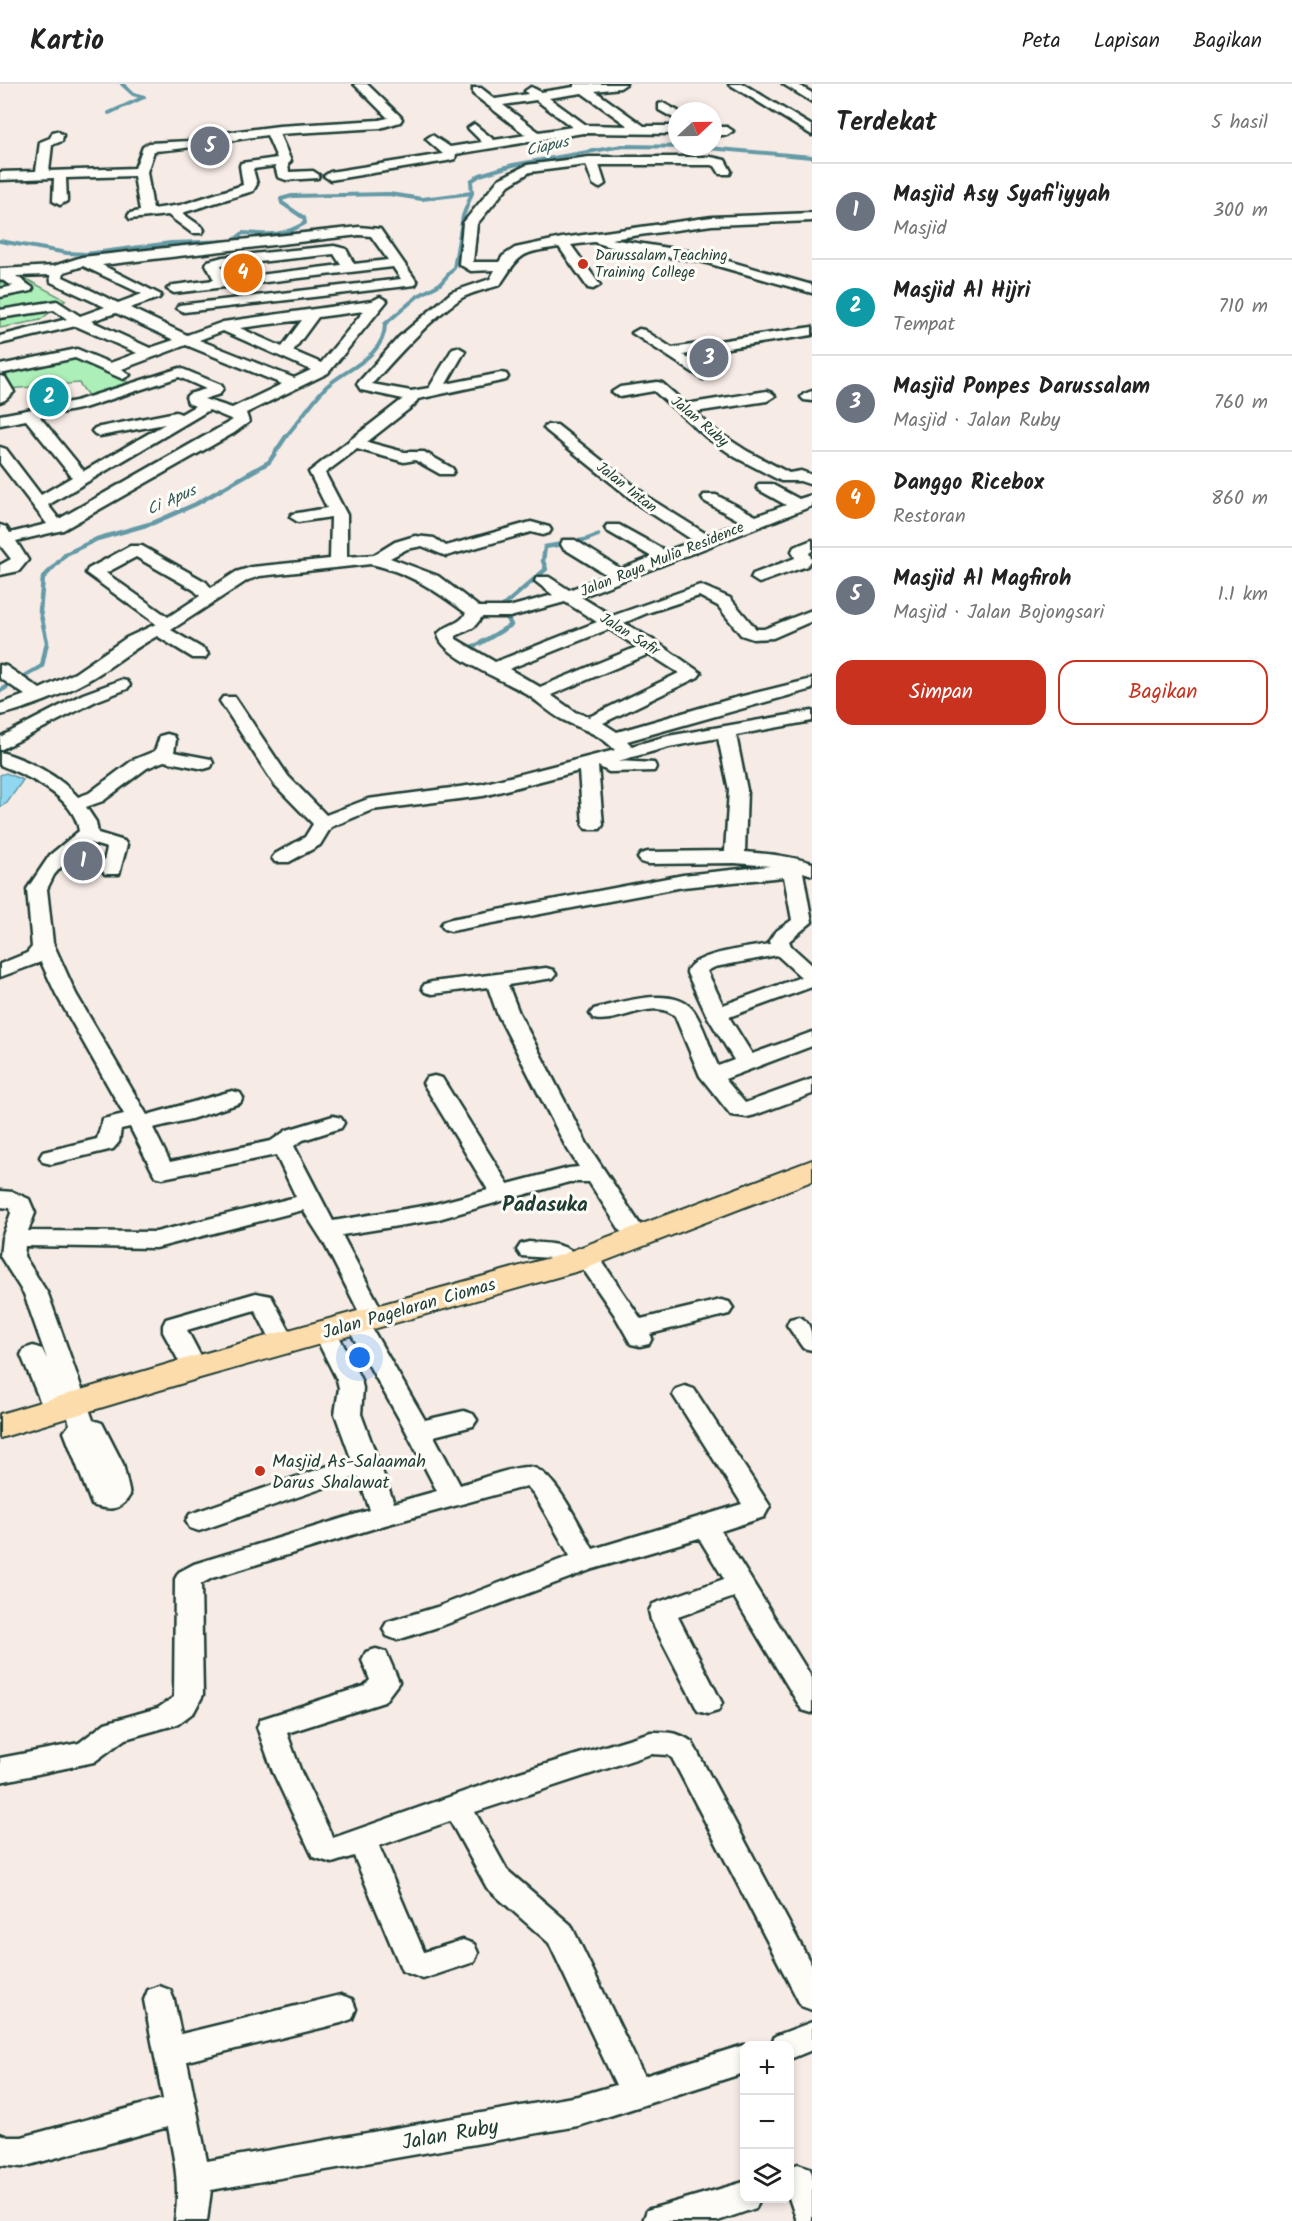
<!DOCTYPE html>
<html lang="id">
<meta charset="utf-8">
<style>
:root{--surface:#fff;--page:#f6f6f6;--text:#222;--muted:#767676;--line:#e0e0e0;--accent:#c8321e}
body{margin:0;font-family:Kalam,sans-serif;background:var(--page);color:var(--text)}
.controls{position:absolute;right:18px;bottom:18px;display:grid;overflow:hidden;border-radius:12px;box-shadow:0 3px 9px #0003}
.controls button{width:54px;height:54px;display:grid;place-items:center;padding:0;border:0;border-bottom:2px solid var(--line);background:var(--surface);color:var(--text);font:30px sans-serif}
.compass{position:absolute;left:668px;top:18px;width:54px;height:54px;border-radius:50%;background:var(--surface);box-shadow:0 3px 9px #0003;rotate:68deg}
.you{position:absolute;left:360px;top:1274px;width:21px;height:21px;margin:-15px;border:4px solid #fff;border-radius:50%;background:#1a73e8;box-shadow:0 0 0 9px #1a73e833}
.badge{display:grid;place-items:center;width:39px;height:39px;border-radius:50%;background:var(--accent);color:#fff;font-size:20px;font-weight:700}
.pin{position:absolute;translate:-50% -50%;border:3px solid #fff;box-shadow:0 2px 6px #0006}
.list{margin:0;padding:0;list-style:none}
h2{display:flex;justify-content:space-between;align-items:center;height:78px;margin:0;padding:0 24px;font-size:26px}
h2 small{font-size:20px;font-weight:400;color:var(--muted)}
.list li{display:grid;grid-template-columns:39px 1fr auto;gap:18px;align-items:center;box-sizing:border-box;height:96px;padding:0 24px;border-top:2px solid var(--line)}
.list b{display:block;font-size:22px;white-space:nowrap}
.list p{margin:0;font-size:20px;white-space:nowrap;color:var(--muted)}
.list em{font-size:20px;font-style:normal;color:var(--muted)}
.actions{display:flex;gap:12px;padding:18px 24px}
.actions a{flex:1;padding:14px 0;border:2px solid var(--accent);border-radius:18px;text-align:center;font-size:21px;color:var(--accent)}
.actions .main{background:var(--accent);color:#fff}
.icon{flex:none;width:33px;height:33px;fill:none;stroke:currentColor;stroke-width:2;stroke-linecap:round;stroke-linejoin:round}
.map{position:relative;flex:none;width:812px;height:2137px;overflow:hidden}
header{display:flex;align-items:center;gap:36px;box-sizing:border-box;height:84px;padding:0 30px;background:var(--surface);border-bottom:2px solid var(--line)}
header strong{font-size:28px}
nav{display:flex;gap:33px;margin-inline-start:auto;font-size:21px}
main{display:flex}
aside{flex:1;background:var(--surface)}
.map>svg:first-child{display:block}
.green{fill:#adefb8;stroke:#669676;stroke-width:1.5}
.water{fill:#90d8f2;stroke:#639aa6;stroke-width:1.5}
.lines{fill:none;stroke-linecap:round;stroke-linejoin:round}
.stream-far1{stroke:#639aa6;stroke-width:4}
.stream{stroke:#639aa6;stroke-width:4.5}
.minor-casing{stroke:#1f3d34;stroke-width:5}
.major-casing{stroke:#1f3d34;stroke-width:4}
.minor{fill:#fdfcf7;fill-rule:evenodd}
.major{fill:#fddcac;fill-rule:evenodd}
.poi-dot{fill:#c8321e;stroke:#fdfcf7;stroke-width:2}
.labels{text-anchor:middle;stroke-width:6;stroke-linejoin:round;paint-order:stroke}
.far-poi-label{font-size:15px;fill:#1f3d34;stroke:#fdfcf7;text-anchor:start}
.far-street-label{font-size:15px;fill:#1f3d34;stroke:#fdfcf7}
.far-water-label{font-size:16px;font-style:italic;fill:#365c5a;stroke:#fdfcf7}
.street-label{font-size:18px;fill:#1f3d34;stroke:#fdfcf7}
.poi-label{font-size:18px;fill:#1f3d34;stroke:#fdfcf7;text-anchor:start}
.quarter-label{font-size:21px;font-weight:bold;fill:#1f3d34;stroke:#fdfcf7}
.near-street-label{font-size:21px;fill:#1f3d34;stroke:#fdfcf7}
</style>
<header>
<strong>Kartio</strong>
<nav><a>Peta</a><a>Lapisan</a><a>Bagikan</a></nav>
</header>
<main>
<div class="map">
<svg width="812" height="2137" viewBox="0 0 812 2137">
<rect width="100%" height="100%" fill="#f7ebe6"/>
<filter id="ink" filterUnits="userSpaceOnUse"><feTurbulence type="fractalNoise" baseFrequency=".0167" numOctaves="2"/><feDisplacementMap in="SourceGraphic" scale="12" xChannelSelector="R" yChannelSelector="G"/><feConvolveMatrix kernelMatrix="1 2 1 2 8 2 1 2 1" color-interpolation-filters="sRGB"/></filter>
<g filter="url(#ink)">
<!-- green -->
<g class="green">
<polygon points="24,194 66,216 40,236 0,244 0,196"/>
<polygon points="82,272 133,301 92,317 79,299 8,305 2,291 4,287"/>
</g>
<!-- water -->
<polygon class="water" points="6,689 23,696 7,719 0,723 0,691"/>
<g class="lines">
<!-- stream-far1 -->
<g class="stream-far1">
<polyline points="109,29 144,13 133,10 122,0"/>
<path d="M0,157L67,169L86,170L171,159L233,157L243,149C269,151 282,153 305,139L304,134L282,119L281,115L292,112L389,110L422,115L472,109"/>
<path d="M286,352C299,338 314,314 327,302C348,284 385,272 385,240L418,212L440,200L454,184L463,132L472,109L471,97L480,91L513,81L622,62L696,63L812,73"/>
</g>
<!-- stream -->
<g class="stream">
<polyline points="465,565 479,560 511,541 502,523 546,485 543,477 545,463 585,456 598,451"/>
<polyline points="0,607 42,582 47,558 40,527 43,494 66,470 97,455 153,439 196,420 269,378 287,351"/>
</g>
<!-- minor casing -->
<g class="minor-casing">
<g id="minor">
<path d="M354,0H367L400,32L402,35L400,38L380,44L279,50L291,77L288,80L289,88L313,87L319,91L318,94L286,96L278,93L275,82L253,85L257,100L253,107L182,129L202,143L204,146L202,149H192L168,131L130,135L128,132L130,129L140,127L134,92L66,94L67,117L60,121L53,117L54,94L0,96V88L36,87L40,58L50,54L53,48L57,47L63,51L62,57L52,61L49,87L135,84L143,63L149,59L190,57L216,50L279,42L379,36L388,34ZM267,51L277,74L241,79L240,82L243,101L181,121L153,125L147,88L154,67C192,65 229,56 267,51Z"/>
<path d="M574,0H626L620,4L595,7L644,42H677V50L583,49L456,70L455,75L447,77L330,96L324,92L330,88L443,70L426,55L432,51L450,63L482,58L468,44L474,40L494,56L526,51L473,10V4H481L495,15L528,10L525,7L531,3L541,8L574,3ZM582,9L628,42L586,41L549,14ZM536,16L572,43L539,48L503,21Z"/>
<polygon points="729,0 743,0 812,42 812,51"/>
<polygon points="783,0 797,0 812,9 812,18"/>
<polygon points="663,19 678,27 677,36 659,26 659,20"/>
<polygon points="713,43 727,43 733,47 727,51 713,51"/>
<path d="M589,73H711L725,76L731,87L730,90H720L715,82L711,81H599L605,100L599,104L593,100L586,81L530,88L509,101L477,140L473,178H499L503,172L515,164L562,154L712,133L812,129V137L712,141L611,155L700,169L812,201V209L700,177L624,167L594,158L571,161L600,201L593,205L588,204L559,163C519,169 521,169 500,201C488,205 471,208 460,215C427,238 399,270 372,300L411,307L429,304L453,264L458,263L465,267L446,300L501,289L506,290L508,293L506,296L418,315L414,321L367,358L404,368H424L452,384L454,387L452,390H440L415,376L404,378L357,365L325,389L347,431V473L374,471L395,458L415,452L434,454L446,462L531,438L549,443L551,446L549,449L543,451L531,448L446,472L422,462L407,465L390,474L438,492L479,523H509L553,511L535,497L537,493H549L569,506L607,491L563,464L561,460L563,456H575L621,485L652,473L607,447L605,444L607,441H619L666,467L694,457L640,422L547,347L544,344L547,341H557L652,416L708,451L742,438L704,417L702,414L704,411H716L756,432L786,421L759,406L757,403L759,400H771L799,415L812,411V422L581,513L612,532L700,501L730,514L756,545H764L812,526V537L773,554L753,555L741,551L718,522L699,512L647,529L624,539L658,559L701,589L698,593L603,639L617,648L731,615L812,595V605L627,657L632,662L668,652L812,627V637L736,651L747,706L745,768C769,770 790,772 812,779V791L803,788L812,838L789,857L791,862L812,881V903L729,933L752,970L812,948V962L725,995L745,1019L812,995V1010L755,1031L747,1033L731,1031L700,992L675,932C653,913 618,941 594,935L590,930L594,925C619,919 673,901 693,926C704,941 710,965 718,982L734,976L706,930L687,889C687,870 753,863 770,860L769,857L775,848L792,836L784,793L683,803L451,847L444,845L441,841L444,837L451,835L683,791L770,782L735,779L648,780L641,778L638,774L641,770L648,768L725,767L729,706L718,654L669,663L618,677L654,679L656,683L654,687L609,688L598,682L603,741L600,745H586L583,741L579,687L483,712L372,726L331,743L320,761L289,778H275L272,774L275,770L305,753L313,740L274,700L220,617L223,613H235L288,692L326,731L368,715L482,700L615,666C599,649 583,646 563,636C549,629 538,617 525,609C505,596 441,573 438,550C446,540 460,541 466,529C435,506 410,489 371,480L260,492L248,496L171,546L205,566L208,570L205,574H193L157,552C132,565 111,584 87,597C60,612 29,624 0,631V620L25,611L0,594V581L6,582L40,605L75,589L126,554L156,540L86,489L88,485L130,462H142L206,498L211,504L236,488L252,483L330,475L331,433L298,438L290,433L292,430L327,424L309,388L403,315L361,306L357,300L399,253L452,208L490,195L495,186L471,187L459,180L463,139L499,95L527,81ZM136,473L194,506L200,512L168,533L106,489ZM565,518L597,538L495,578L456,555V552L474,543L482,533H510ZM609,545L637,563L540,603L509,585ZM649,570L679,589L589,633L575,628L551,611ZM777,871L801,893L723,921L707,887L715,883Z"/>
<path d="M359,143L380,145L417,198L415,201L184,228L177,224L179,221L401,195L393,183L174,209L167,205L174,201L214,196L206,180L208,177L223,173L334,162L346,165L354,180L388,176L371,152L359,151L102,181L161,211L159,214L130,224L187,251L223,238L372,217L380,213L387,217L328,289L246,329L249,338L234,349L63,446L16,457L28,476L19,487L0,491V481L11,475L0,461V441L6,443L10,449L47,440L0,379V363L6,365L41,411L72,393L26,336L0,341V331L76,317L180,284L221,301L223,304L220,310L204,315L232,324L282,300L186,261L122,285L130,291L123,295L75,274L0,290V281L77,265L110,279L137,269L76,242L0,260V252L67,235L54,226L0,234V226L57,217L80,232L105,223L51,198L50,191L16,192L33,204L31,207L0,213V205L13,202L0,195V185L54,182L82,173ZM334,170L341,181L227,195L221,182ZM83,182L142,210L118,219L63,193L64,188ZM364,227L321,279L293,267L318,233ZM116,229L174,256L150,264L91,237ZM302,236L282,263L240,244ZM223,247L311,286L294,294L199,256ZM179,293L206,305L189,310L186,313L188,319L195,322L181,330L176,328L95,344L92,347L95,350L100,352L165,340L84,387L40,333L84,324ZM209,326L233,336L59,435L48,421Z"/>
<polygon points="812,243 812,251 683,271 708,288 710,291 703,295 632,249 639,245 644,246 672,264"/>
<polygon points="0,292 5,293 14,308 5,316 0,318"/>
<polygon points="657,298 662,299 686,320 767,307 772,309 775,312 767,317 695,328 716,347 747,367 789,389 801,387 812,391 812,401 800,397 781,397 735,373 706,353 654,307 620,313 612,308 620,303"/>
<polygon points="812,307 812,317 804,316 801,313 804,310"/>
<polygon points="812,456 812,467 809,469 812,476 807,482 759,499 751,494 753,490 795,474 792,467 794,463"/>
<polygon points="121,596 127,597 130,601 127,605 96,617 0,666 0,653 83,610"/>
<path d="M167,650L174,652L176,656L174,668L211,675L213,679L211,683L204,685L164,677L147,684L103,717L86,723L96,738L98,749L124,757L127,761L119,790H105L102,786L107,764L90,759L67,776L54,791L47,805L53,859L76,910L147,1031L232,1007L240,1009L243,1014L240,1019L191,1035L153,1044L170,1078L271,1057L287,1046L333,1032L341,1034L344,1039L341,1044L303,1056L294,1062L333,1137L435,1120L488,1106L423,999L426,994L434,992L442,994L508,1100L569,1084L579,1083L565,1061L497,929L488,903L432,910L425,908L422,904L425,900L432,898L546,884L553,886L556,890L553,894L508,901L519,929L587,1060L649,1154L645,1160L637,1162L629,1160L589,1098H569L435,1136L342,1151L386,1234L383,1240L370,1241L425,1336L464,1327L473,1330L477,1336L473,1342L434,1352L460,1401C478,1396 510,1383 528,1383C553,1382 581,1445 593,1465L742,1420L673,1311L676,1305L685,1302L694,1305L770,1422L764,1433L721,1447L812,1594V1629L802,1626L734,1513L678,1533L722,1619L718,1627L708,1630L698,1627L651,1536L649,1527L653,1520L724,1495L699,1454L593,1485L444,1541L397,1556L387,1552L383,1545L387,1538L437,1523L570,1472L534,1410L527,1402L385,1441L212,1494L201,1500L203,1611L194,1628L178,1640L125,1655L94,1678L0,1698V1674L79,1659L105,1639L158,1624L174,1613L175,1495L179,1488L194,1480L370,1426L358,1392L199,1447L190,1444L186,1437L190,1430L351,1374L335,1330L339,1304L337,1296L313,1248L316,1242L325,1240L334,1242L361,1296L363,1304L361,1330L394,1419L437,1407L406,1347L345,1239L348,1233L361,1232L324,1159L303,1126L156,1164L25,1162L24,1172L48,1210L93,1336L102,1339L123,1380L130,1411C120,1428 109,1426 92,1421L64,1348L70,1340L66,1328L64,1331L55,1334L46,1331L21,1271L24,1265L33,1262L42,1265L47,1275L24,1210L0,1172L2,1154L11,1129L10,1124L0,1123V1107L13,1108L29,1115L35,1129L28,1147L156,1148L296,1113L276,1071L163,1094L155,1092L130,1043L121,1045L119,1058L113,1065L51,1080L43,1078L40,1073L43,1068L97,1055L103,1035L124,1030L56,910L41,878L0,893V880L27,869L32,863L27,805L50,771L79,747C75,713 28,692 0,681V668C27,675 59,692 78,713L89,709L133,676L155,667L160,652Z"/>
<path d="M529,1158C547,1160 562,1158 577,1171L579,1167L587,1165L595,1167L641,1235L721,1216L729,1218L733,1224L729,1230L650,1250L652,1254L649,1260L640,1262L631,1260L614,1230L581,1182L571,1187L563,1185L550,1174L521,1172L517,1166L521,1160Z"/>
<polygon points="256,1209 271,1212 296,1259 293,1265 284,1267 275,1265 255,1226 187,1246 207,1284 204,1290 195,1293 186,1290 163,1248 163,1241 166,1235"/>
<path d="M799,1233C812,1238 812,1251 812,1266L803,1264L787,1241L790,1235Z"/>
<path d="M376,1565L386,1568L399,1598L384,1618L287,1649L301,1688L333,1754L517,1689L651,1648C667,1648 679,1648 692,1658L812,1882V1926L801,1922L672,1674L668,1671L651,1670L475,1728L507,1786L571,1841L644,1992L744,1961V1989L578,2042L211,2106L207,2137H175C180,2099 175,2080 168,2043L22,2083L0,2081V2050L8,2053H22L163,2015L144,1916L148,1906L159,1902L170,1906L174,1916L181,1950L341,1911L352,1915L356,1925L352,1935L341,1939L187,1977L207,2077L578,2012L616,2001L549,1859L487,1804L450,1737L379,1762L424,1868L463,1856L474,1860L478,1869L474,1878L423,1895L402,1887L354,1772L332,1779L313,1773L273,1688L257,1643L261,1635L364,1602L370,1596L362,1576L366,1568Z"/>
<polygon points="812,1938 812,1966 790,1975 790,1962 771,1962 775,1952"/>
<polygon points="798,2080 810,2084 812,2090 812,2137 797,2137 789,2114 790,2083"/>
<polygon points="744,2098 744,2114 760,2114 756,2124 718,2137 643,2137 647,2126"/>
</g>
</g>
<!-- major casing -->
<g class="major-casing">
<polygon id="major" points="812,1076 812,1097 582,1186 200,1294 0,1354 0,1330 195,1272 560,1171"/>
</g>
<!-- minor -->
<use href="#minor" class="minor"/>
<!-- major -->
<use href="#major" class="major"/>
</g>
</g>
<!-- markers -->
<g class="poi-dot">
<circle cx="583" cy="180" r="6"/>
<circle cx="260" cy="1387" r="6"/>
</g>
<g class="labels">
<!-- far-poi labels -->
<g class="far-poi-label">
<text x="595" y="176">Darussalam Teaching<tspan x="595" dy="17">Training College</tspan></text>
</g>
<!-- far-street labels -->
<g class="far-street-label">
<text transform="translate(700 337) rotate(40)" y="5">Jalan Ruby</text>
<text transform="translate(627 403) rotate(38)" y="5">Jalan Intan</text>
<text transform="translate(662 475) rotate(-22)" y="5">Jalan Raya Mulia Residence</text>
<text transform="translate(630 550) rotate(32)" y="5">Jalan Safir</text>
</g>
<!-- far-water labels -->
<g class="far-water-label">
<text transform="translate(547 61) rotate(-13)" y="6">Ciapus</text>
<text transform="translate(171 415) rotate(-24)" y="6">Ci Apus</text>
</g>
<!-- street labels -->
<g class="street-label">
<text transform="translate(409 1224) rotate(-16)" y="6">Jalan Pagelaran Ciomas</text>
</g>
<!-- poi labels -->
<g class="poi-label">
<text x="272" y="1383">Masjid As-Salaamah<tspan x="272" dy="21">Darus Shalawat</tspan></text>
</g>
<!-- quarter labels -->
<g class="quarter-label">
<text x="545" y="1127">Padasuka</text>
</g>
<!-- near-street labels -->
<g class="near-street-label">
<text transform="translate(450 2050) rotate(-10)" y="7">Jalan Ruby</text>
</g>
</g>
</svg>
<div class="controls">
<button>+</button>
<button>−</button>
<button><svg class="icon" aria-label="layers" viewBox="0 0 24 24"><path d="M12 4l9 5-9 5-9-5zM3 14l9 5 9-5"/></svg></button>
</div>
<svg class="compass" viewBox="-18 -18 36 36"><path d="M0-13l5 13h-10z" fill="#e53935"/><path d="M0 13l5-13h-10z" fill="#767676"/></svg>
<div class="you"></div>
<div class="pin badge" style="left:83px;top:777px;background:#6b7280">1</div>
<div class="pin badge" style="left:49px;top:313px;background:#0f9aa8">2</div>
<div class="pin badge" style="left:709px;top:274px;background:#6b7280">3</div>
<div class="pin badge" style="left:243px;top:189px;background:#e8710a">4</div>
<div class="pin badge" style="left:210px;top:62px;background:#6b7280">5</div>
</div>
<aside>
<h2>Terdekat<small>5 hasil</small></h2>
<ul class="list">
<li><span class="badge" style="background:#6b7280">1</span><div><b>Masjid Asy Syafi'iyyah</b><p>Masjid</p></div><em>300 m</em></li>
<li><span class="badge" style="background:#0f9aa8">2</span><div><b>Masjid Al Hijri</b><p>Tempat</p></div><em>710 m</em></li>
<li><span class="badge" style="background:#6b7280">3</span><div><b>Masjid Ponpes Darussalam</b><p>Masjid · Jalan Ruby</p></div><em>760 m</em></li>
<li><span class="badge" style="background:#e8710a">4</span><div><b>Danggo Ricebox</b><p>Restoran</p></div><em>860 m</em></li>
<li><span class="badge" style="background:#6b7280">5</span><div><b>Masjid Al Magfiroh</b><p>Masjid · Jalan Bojongsari</p></div><em>1.1 km</em></li>
</ul>
<div class="actions"><a class="main">Simpan</a><a>Bagikan</a></div>
</aside>
</main>
